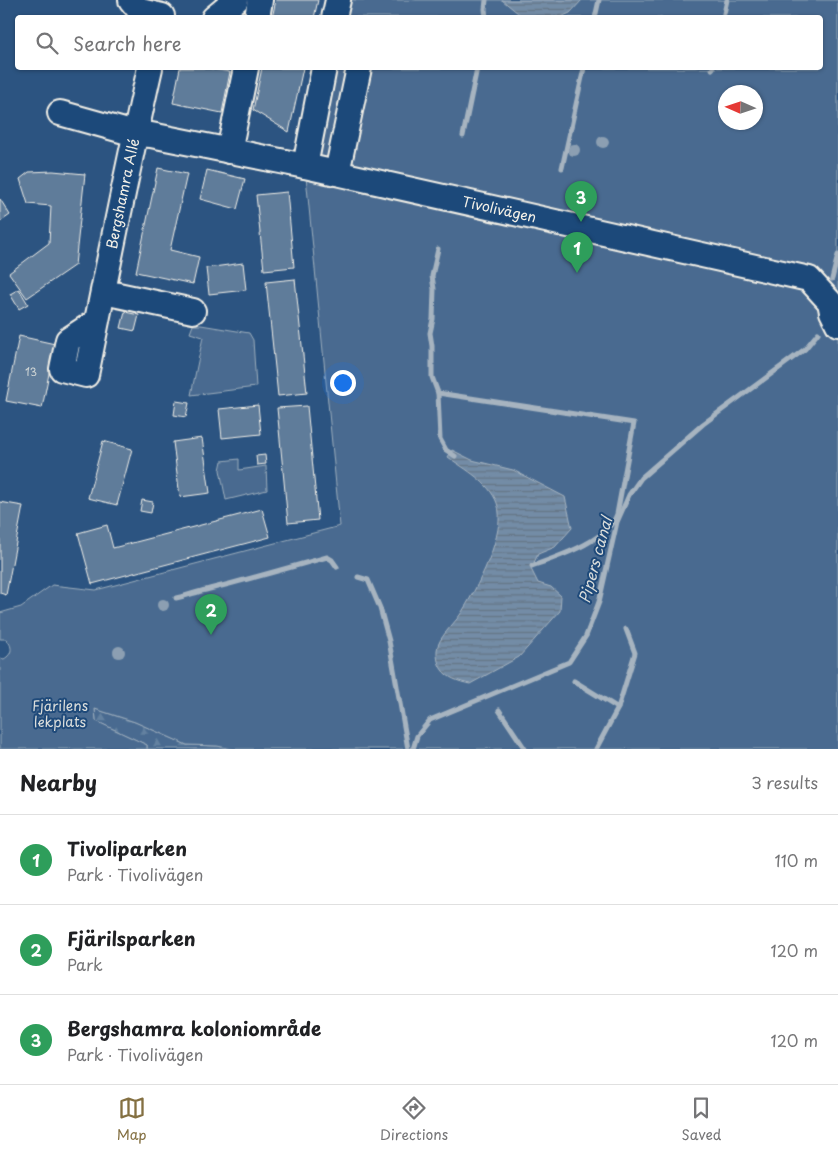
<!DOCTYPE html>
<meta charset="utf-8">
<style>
:root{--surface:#fff;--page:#f6f6f6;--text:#202124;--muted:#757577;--line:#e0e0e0;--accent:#847042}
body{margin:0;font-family:"Playpen Sans",sans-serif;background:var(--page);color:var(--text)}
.compass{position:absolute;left:718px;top:85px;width:45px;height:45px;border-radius:50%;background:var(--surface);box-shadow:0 1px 4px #0004;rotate:273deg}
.you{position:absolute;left:342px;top:382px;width:18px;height:18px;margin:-12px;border:4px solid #fff;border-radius:50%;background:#1a73e8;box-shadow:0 0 0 8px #1a73e833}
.badge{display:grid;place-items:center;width:32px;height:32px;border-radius:50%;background:var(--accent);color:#fff;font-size:16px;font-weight:700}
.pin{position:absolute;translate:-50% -41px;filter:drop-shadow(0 1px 2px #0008)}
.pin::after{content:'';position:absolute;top:26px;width:18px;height:15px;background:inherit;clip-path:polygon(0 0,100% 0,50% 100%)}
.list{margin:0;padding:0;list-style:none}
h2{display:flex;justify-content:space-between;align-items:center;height:65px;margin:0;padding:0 20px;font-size:21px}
h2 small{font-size:16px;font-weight:400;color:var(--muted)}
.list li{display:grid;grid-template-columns:32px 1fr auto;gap:15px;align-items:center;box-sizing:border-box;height:90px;padding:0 20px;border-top:1px solid var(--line)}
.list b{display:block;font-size:19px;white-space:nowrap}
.list p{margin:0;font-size:16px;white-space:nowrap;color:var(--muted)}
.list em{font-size:16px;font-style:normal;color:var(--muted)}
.icon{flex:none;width:28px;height:28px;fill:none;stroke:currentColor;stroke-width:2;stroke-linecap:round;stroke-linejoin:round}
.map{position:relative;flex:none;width:838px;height:749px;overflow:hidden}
.search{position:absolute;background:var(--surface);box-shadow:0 1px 4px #0004;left:15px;right:15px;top:15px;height:55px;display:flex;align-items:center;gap:12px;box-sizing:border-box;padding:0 18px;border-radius:5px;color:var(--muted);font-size:19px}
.sheet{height:335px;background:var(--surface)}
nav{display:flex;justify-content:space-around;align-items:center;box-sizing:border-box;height:70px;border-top:1px solid var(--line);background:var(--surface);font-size:14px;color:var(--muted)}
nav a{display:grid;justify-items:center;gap:2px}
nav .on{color:var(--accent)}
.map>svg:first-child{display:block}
.forest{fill:url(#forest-firs);stroke:#9eaebc}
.green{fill:#496b90;stroke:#9eaebc;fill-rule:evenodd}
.water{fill:url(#water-rules);stroke:#a7b4c0}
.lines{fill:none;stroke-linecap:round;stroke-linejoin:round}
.stream{stroke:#a7b4c0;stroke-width:5}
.building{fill:#5e7b9a;stroke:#f4f1e8}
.minor-casing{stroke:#f4f1e8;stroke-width:28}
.minor{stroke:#1f4a7a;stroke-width:24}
.tree{fill:#8c9fb2}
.labels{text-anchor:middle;stroke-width:4;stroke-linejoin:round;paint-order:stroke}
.number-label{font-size:11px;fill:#ced4d4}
.street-label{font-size:14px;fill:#f4f1e8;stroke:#1f4a7a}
.park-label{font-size:14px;fill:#dadddb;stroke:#1f4a7a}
.water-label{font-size:15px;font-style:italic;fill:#dadddb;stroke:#1f4a7a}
</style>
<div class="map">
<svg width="838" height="749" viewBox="0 0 838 749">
<defs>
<pattern id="forest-firs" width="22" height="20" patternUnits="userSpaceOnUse" patternTransform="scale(1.25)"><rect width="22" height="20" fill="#496b90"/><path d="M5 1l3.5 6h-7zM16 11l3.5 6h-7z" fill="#6481a0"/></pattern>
<pattern id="water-rules" width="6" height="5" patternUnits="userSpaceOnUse" patternTransform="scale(1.25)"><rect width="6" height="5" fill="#738ca6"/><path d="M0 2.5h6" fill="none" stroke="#647484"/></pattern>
</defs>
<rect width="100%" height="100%" fill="#2c5481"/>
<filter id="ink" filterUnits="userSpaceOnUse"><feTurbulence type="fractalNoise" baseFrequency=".02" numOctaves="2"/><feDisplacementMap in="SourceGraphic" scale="10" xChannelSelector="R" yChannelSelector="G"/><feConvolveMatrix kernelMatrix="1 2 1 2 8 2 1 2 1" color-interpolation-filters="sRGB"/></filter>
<g filter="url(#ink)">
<!-- forest -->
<polygon class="forest" points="95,709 135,722 187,745 217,746 233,749 147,749 147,745 96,721"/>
<!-- green -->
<g class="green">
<path d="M338,0H838V749H233L217,746L187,745L135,722L95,709L96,721L147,745V749H0V658L4,659C13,654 13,646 6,639H0V613L21,607L52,585L96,590L340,526L305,166L324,68H820V18L334,17ZM726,92H756V122H726Z"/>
<polygon points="193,325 201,325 249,333 253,340 256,387 191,395 203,337 190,333"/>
<polygon points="239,459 239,470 266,466 267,490 226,500 220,470 222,461"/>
</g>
<!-- water -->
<g class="water">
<polygon points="502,0 582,0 570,13 561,17 524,18"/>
<path d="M452,450L472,460L513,470L565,497L572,528L555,547L538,554L531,569L538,583L551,587L561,596L560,611L519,657L470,684C451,680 436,673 437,650C438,638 453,625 460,615C475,592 508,531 497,503C489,482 466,470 448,457Z"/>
</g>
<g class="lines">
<!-- stream -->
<g class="stream">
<polyline points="486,0 485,9 486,18"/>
<polyline points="595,18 599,0"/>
<polyline points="723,18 727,0"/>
<polyline points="712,69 713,68"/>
<polyline points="463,136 477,68"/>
<polyline points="562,168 584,68"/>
<polyline points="438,249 432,276 434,289 433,319 430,333 432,346 432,377 438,393 440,439 446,450 455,456"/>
<polyline points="832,279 838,255"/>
<path d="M438,393L634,423L617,514C608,541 557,557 532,566"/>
<polyline points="358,577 368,580 380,608 389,641 408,749"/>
<path d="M176,598C187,596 196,592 206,590C247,580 287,568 327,557L332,560L337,567"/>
<polyline points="574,681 618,708"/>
<polyline points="499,710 525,749"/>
<polyline points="413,749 417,736 430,720 569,662 586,636 599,602 617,522 629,495 641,478 703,424 805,349 818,333"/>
<polyline points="596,749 618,708 635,653 626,629"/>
</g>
</g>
<!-- building -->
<g class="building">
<polygon points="276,0 318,0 314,18 272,18"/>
<polygon points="180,68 207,68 230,72 222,113 173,103"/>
<polygon points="262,68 303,68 289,132 253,110"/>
<polygon points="158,168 187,174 170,250 199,257 193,284 136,272"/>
<polygon points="207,170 245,179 237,209 200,199"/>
<polygon points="53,171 85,174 75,265 27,298 9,273 49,243 51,206 28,204 20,179 29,172"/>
<polygon points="287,192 294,267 264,270 256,195"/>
<polygon points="0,199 10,215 0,222"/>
<polygon points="243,263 246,290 209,294 206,268"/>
<polygon points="295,279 307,393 278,396 266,282"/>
<polygon points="19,289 28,304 19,309 10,294"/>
<polygon points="125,312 139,315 135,331 121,328"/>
<polygon points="19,336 55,344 42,408 6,401"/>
<polygon points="176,401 189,403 186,417 174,415"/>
<polygon points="258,405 261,434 222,438 219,409"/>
<polygon points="307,406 318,520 288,523 277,408"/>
<polygon points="202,438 210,493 180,497 173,442"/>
<polygon points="103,441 132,449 117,505 88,498"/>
<polygon points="265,455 266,464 257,465 256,456"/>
<polygon points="142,500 153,502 151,513 140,511"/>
<polygon points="0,502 23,506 6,595 0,593"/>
<polygon points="262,509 270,537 92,584 78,533 107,525 113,548"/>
</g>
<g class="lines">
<!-- minor casing -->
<g class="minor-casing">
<g id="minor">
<polyline points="131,0 140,11 162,16"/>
<polyline points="214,18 236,0"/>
<polyline points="257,18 260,0"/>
<polyline points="334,18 338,0"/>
<path id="s1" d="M60,113L135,134L151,135L305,166L809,279L830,302L832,312L838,324"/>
<polyline points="229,151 246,68"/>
<polyline points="305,166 324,68"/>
<polyline points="337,173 359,68"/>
<polyline points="104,292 193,311"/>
<path id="s2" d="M97,321L68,340L62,369L86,375C107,272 127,169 150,68"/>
</g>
</g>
<!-- minor -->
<use href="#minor" class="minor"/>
</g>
<!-- trees -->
<g class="tree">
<circle cx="603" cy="142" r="6"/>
<circle cx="574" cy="150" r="6"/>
<circle cx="163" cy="605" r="6"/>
<circle cx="119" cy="652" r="6"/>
</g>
</g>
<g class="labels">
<!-- number labels -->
<g class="number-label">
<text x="31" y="376">13</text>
</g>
<!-- street labels -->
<g class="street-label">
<text dy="5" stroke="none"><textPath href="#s2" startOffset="274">Bergshamra Allé</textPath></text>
<text dy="5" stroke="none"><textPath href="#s1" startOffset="450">Tivolivägen</textPath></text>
</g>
<!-- park labels -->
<g class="park-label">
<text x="60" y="711">Fjärilens<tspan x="60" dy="16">lekplats</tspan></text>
</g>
<!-- water labels -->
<g class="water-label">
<text transform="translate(596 560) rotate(-75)" y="5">Pipers canal</text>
</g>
</g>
</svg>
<svg class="compass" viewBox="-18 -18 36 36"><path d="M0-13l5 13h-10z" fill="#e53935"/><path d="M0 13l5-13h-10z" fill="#757577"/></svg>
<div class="you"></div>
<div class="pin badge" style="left:577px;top:273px;background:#2e9e5b">1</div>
<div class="pin badge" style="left:211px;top:635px;background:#2e9e5b">2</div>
<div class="pin badge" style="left:581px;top:222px;background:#2e9e5b">3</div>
<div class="search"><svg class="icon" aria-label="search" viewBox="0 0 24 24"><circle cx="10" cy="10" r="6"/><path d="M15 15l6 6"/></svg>Search here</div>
</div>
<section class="sheet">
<h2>Nearby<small>3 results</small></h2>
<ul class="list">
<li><span class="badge" style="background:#2e9e5b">1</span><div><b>Tivoliparken</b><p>Park · Tivolivägen</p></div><em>110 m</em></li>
<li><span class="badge" style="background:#2e9e5b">2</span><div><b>Fjärilsparken</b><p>Park</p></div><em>120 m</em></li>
<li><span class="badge" style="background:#2e9e5b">3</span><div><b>Bergshamra koloniområde</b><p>Park · Tivolivägen</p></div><em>120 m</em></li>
</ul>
</section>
<nav>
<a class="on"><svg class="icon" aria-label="map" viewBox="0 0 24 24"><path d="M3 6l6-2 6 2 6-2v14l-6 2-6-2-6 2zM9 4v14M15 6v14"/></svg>Map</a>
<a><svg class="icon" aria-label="directions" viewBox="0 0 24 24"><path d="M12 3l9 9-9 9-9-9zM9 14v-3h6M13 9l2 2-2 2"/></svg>Directions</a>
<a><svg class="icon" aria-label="saved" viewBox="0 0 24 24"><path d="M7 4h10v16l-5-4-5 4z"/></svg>Saved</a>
</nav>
